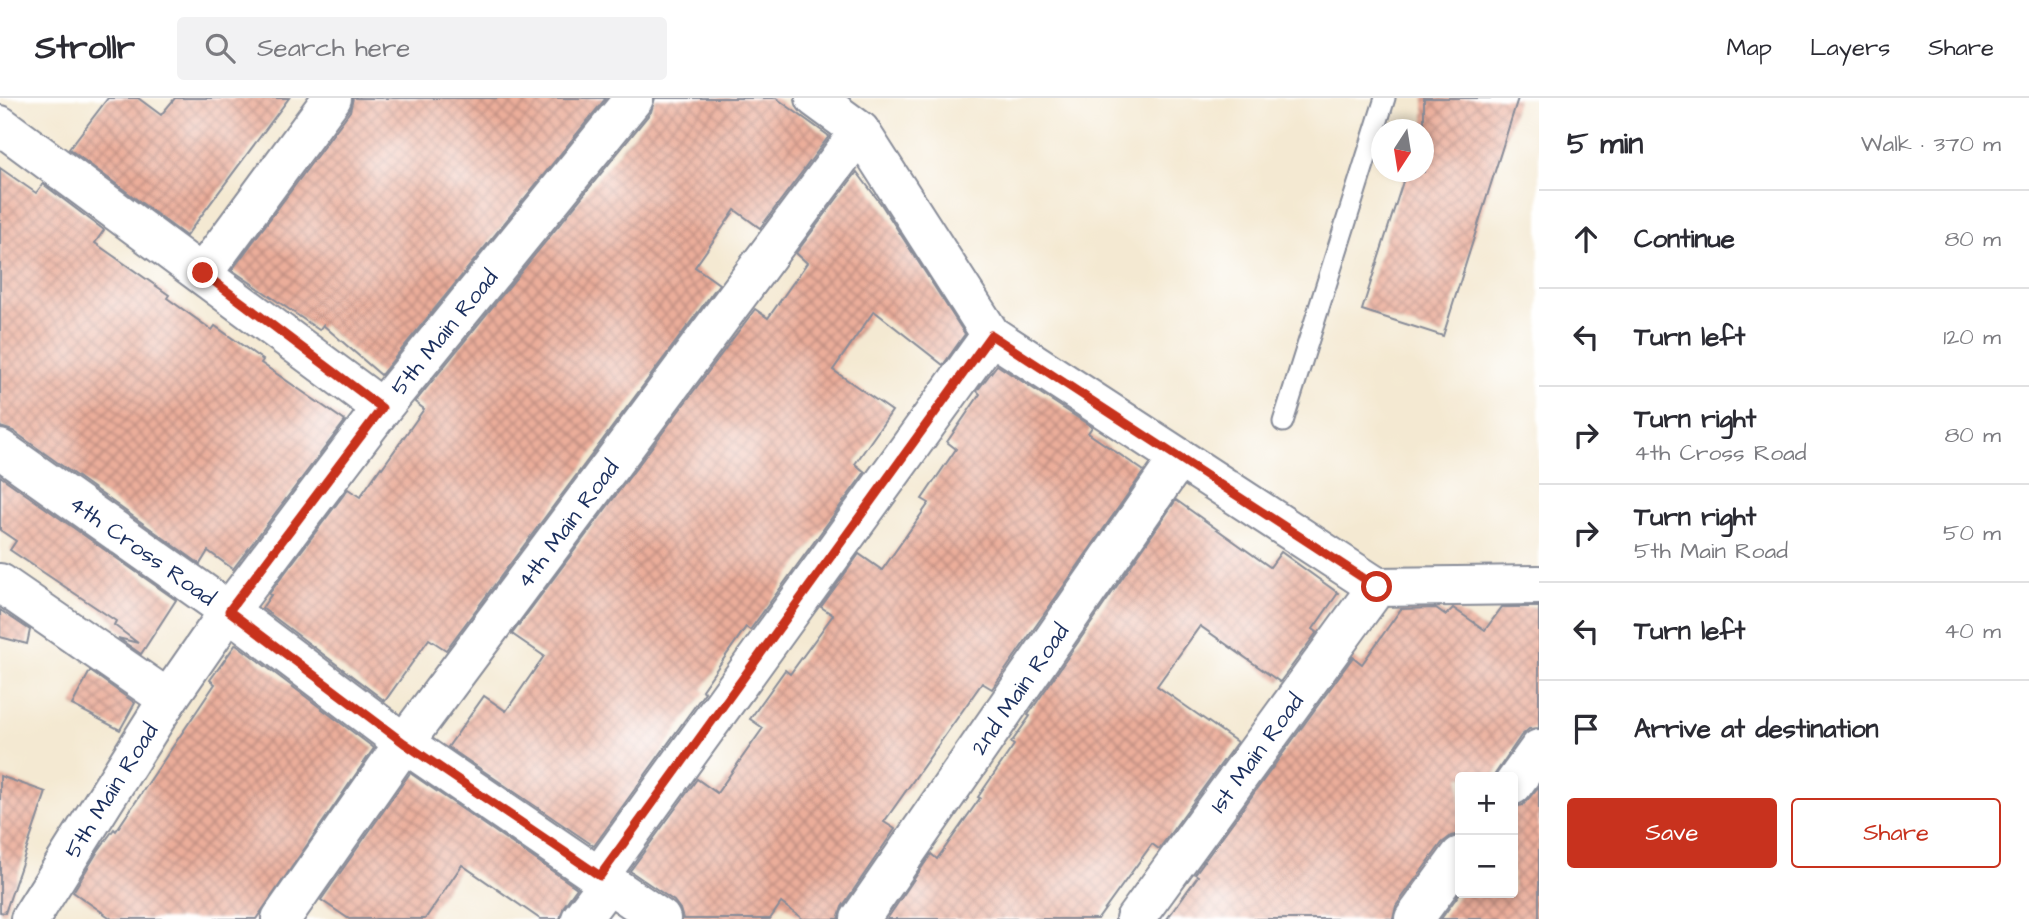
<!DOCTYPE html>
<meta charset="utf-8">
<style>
:root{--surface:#fff;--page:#f2f2f3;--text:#2b2b33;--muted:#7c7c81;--line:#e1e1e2;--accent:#c8321e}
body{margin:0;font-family:"Architects Daughter",sans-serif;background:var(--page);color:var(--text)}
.controls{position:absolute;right:21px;bottom:21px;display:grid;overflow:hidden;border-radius:7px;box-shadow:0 4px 10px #0003}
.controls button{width:63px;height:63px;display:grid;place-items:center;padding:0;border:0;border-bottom:2px solid var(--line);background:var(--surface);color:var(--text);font:35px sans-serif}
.compass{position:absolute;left:1371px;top:21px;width:63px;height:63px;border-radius:50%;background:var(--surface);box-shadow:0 4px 10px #0003;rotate:192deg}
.stop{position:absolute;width:21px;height:21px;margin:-16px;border:5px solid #c8321e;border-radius:50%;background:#fff}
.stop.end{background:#c8321e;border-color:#fff;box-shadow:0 2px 7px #0008}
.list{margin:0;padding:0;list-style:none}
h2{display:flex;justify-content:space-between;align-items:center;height:91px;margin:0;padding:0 28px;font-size:30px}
h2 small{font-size:23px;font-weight:400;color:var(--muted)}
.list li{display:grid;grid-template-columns:46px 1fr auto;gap:21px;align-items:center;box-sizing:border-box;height:98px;padding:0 28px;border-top:2px solid var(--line)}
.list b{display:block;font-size:26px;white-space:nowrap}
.list p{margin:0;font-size:23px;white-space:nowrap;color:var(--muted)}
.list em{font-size:23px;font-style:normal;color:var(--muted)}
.actions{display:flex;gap:14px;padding:21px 28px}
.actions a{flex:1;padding:16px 0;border:2px solid var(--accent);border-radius:7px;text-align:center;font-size:24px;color:var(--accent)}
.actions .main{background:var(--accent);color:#fff}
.icon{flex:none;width:38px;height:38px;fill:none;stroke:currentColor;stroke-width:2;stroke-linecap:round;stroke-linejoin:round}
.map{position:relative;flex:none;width:1539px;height:821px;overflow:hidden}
header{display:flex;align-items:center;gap:42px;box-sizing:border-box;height:98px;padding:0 35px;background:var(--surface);border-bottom:2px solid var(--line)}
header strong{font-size:33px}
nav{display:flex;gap:38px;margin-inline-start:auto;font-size:24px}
.search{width:490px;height:63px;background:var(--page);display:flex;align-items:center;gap:18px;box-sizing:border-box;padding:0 24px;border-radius:7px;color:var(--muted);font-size:26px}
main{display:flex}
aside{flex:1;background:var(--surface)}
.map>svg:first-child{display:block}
.building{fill:url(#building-cross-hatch)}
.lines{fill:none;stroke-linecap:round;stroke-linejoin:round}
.service-casing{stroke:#888c98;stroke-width:23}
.minor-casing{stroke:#888c98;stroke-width:42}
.service{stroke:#fff;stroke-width:19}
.minor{stroke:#fff;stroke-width:38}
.route{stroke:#c8321e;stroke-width:9}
.labels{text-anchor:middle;stroke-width:7;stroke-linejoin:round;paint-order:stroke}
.street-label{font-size:23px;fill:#1b2f5e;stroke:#fff}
</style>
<header>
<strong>Strollr</strong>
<div class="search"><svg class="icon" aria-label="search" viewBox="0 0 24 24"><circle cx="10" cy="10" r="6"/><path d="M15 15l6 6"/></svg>Search here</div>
<nav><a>Map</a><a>Layers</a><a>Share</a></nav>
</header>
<main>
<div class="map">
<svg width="1539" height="821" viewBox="0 0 1539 821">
<defs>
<pattern id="building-cross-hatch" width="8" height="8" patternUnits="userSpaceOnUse" patternTransform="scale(1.75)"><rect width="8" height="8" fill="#ebad9a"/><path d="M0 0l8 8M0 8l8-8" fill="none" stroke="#be8d81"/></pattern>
</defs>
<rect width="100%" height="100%" fill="#fff"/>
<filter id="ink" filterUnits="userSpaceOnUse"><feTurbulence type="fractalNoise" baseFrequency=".0143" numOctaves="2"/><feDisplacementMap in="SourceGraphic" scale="14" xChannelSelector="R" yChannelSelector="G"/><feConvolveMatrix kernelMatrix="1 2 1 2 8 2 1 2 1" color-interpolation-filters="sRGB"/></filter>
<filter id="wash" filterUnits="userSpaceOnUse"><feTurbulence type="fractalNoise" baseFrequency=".00686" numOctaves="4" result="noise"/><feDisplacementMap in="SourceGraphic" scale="28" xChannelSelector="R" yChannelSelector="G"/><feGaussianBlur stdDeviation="1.57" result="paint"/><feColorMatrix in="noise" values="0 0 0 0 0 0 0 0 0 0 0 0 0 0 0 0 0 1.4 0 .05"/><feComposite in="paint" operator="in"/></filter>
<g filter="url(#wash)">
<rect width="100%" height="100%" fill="#f4e9d2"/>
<g id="blocks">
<!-- building -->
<g class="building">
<polygon points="108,0 138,0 161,17 175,0 289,0 186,138 69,51"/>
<polygon points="353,0 606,0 381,277 323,227 319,232 232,172 350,13"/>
<polygon points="655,0 776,0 829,38 760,130 735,112 695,169 719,186 446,552 429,541 385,603 262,510 271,497 269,496 348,391 360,399 381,369 382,370 424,311 415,304 651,14"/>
<polygon points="1424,0 1518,0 1443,238 1362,212 1406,74 1424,74"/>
<polygon points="0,70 36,95 43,86 104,132 95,145 169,197 167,200 212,232 215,228 263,262 261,265 345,323 233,471 208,453 200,466 13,333 0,329"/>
<polygon points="857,74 881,106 965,236 943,267 874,213 833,272 892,313 855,366 865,374 750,532 746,529 702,592 705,594 594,748 448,649 484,598 506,613 544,558 512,536 755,211 768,220 807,165 796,155"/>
<polygon points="997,267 1092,329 1088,335 1144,373 992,591 982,585 884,724 895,731 842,809 838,821 803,821 781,805 770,821 683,821 680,811 674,803 630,773 697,681 717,695 763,630 750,621 785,572 790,576 833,517 821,509 859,456 882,472 929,405 922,401 956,351 947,344 980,296 977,293"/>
<polygon points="0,378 176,502 141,556 118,540 138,545 114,527 116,523 10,452 16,443 0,432"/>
<polygon points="1176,402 1270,469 1281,454 1338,495 1313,531 1317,534 1280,584 1200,528 1157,588 1237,644 1159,751 1152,746 1098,821 887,821 931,756 937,761 980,700 978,699 1014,647 1011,645 1030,618 1028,617"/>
<polygon points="1502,509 1539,509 1539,630 1529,631 1521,638 1493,679 1460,679 1460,736 1451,738 1442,745 1396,808 1393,821 1167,821 1198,778 1195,776 1353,559 1362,566 1401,511 1436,510 1446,517 1453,510 1485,532"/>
<polygon points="0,512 30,532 27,546 0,539"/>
<polygon points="236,546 374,650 256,821 112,821 73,794 98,753 114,731 116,733 215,586 210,582"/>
<polygon points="90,573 135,605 120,632 72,607"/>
<polygon points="410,675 577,790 564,808 560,821 540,821 462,767 425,821 349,821 321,802"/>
<polygon points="0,678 46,694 5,815 0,814"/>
<polygon points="1539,688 1539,821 1441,821 1460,795 1513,795 1513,709 1523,707"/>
</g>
</g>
</g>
<g filter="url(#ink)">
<use href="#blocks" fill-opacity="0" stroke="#888c98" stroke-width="2"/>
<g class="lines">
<!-- service casing -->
<g class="service-casing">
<polyline id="service" points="1283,324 1385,0"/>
</g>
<!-- minor casing -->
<g class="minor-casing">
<g id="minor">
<polyline points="815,0 860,33 991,237 1377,489 1539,487"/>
<polyline points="0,27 382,310"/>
<polyline points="203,175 332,0"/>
<path id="s1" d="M0,351L229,513L404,645L661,821"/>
<polyline points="0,485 168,601"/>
<polyline points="1513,687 1539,651"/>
<polyline points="600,777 991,237"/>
<path id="s2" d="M30,821L168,601L229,513L382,310L634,0"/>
<path id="s3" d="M281,821L404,645L860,33"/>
<polyline points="581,821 609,784"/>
<path id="s4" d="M860,821L1179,360"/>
<path id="s5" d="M1135,821L1377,489"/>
<polyline points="1414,821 1460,758"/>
</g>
</g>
<!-- service -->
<use href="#service" class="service"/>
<!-- minor -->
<use href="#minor" class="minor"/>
</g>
</g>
<g class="lines" filter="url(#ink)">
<!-- route -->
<polyline class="route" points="203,175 382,310 229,513 404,645 600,778 991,237 1377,489"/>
</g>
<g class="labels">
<!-- street labels -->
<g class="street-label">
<text dy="8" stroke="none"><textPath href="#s2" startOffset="719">5th Main Road</textPath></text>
<text dy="8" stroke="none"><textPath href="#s3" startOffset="488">4th Main Road</textPath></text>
<text dy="8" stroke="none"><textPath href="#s1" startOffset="175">4th Cross Road</textPath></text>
<text dy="8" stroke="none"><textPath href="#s4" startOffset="280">2nd Main Road</textPath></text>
<text dy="8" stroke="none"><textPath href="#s5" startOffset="206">1st Main Road</textPath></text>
<text dy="8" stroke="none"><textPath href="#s2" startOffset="152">5th Main Road</textPath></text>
</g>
</g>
</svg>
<div class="controls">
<button>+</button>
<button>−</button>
</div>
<svg class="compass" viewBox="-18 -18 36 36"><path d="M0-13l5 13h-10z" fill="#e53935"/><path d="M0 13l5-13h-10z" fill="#7c7c81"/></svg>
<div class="stop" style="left:1377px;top:489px"></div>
<div class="stop end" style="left:203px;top:175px"></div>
</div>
<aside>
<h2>5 min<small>Walk · 370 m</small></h2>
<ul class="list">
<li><svg class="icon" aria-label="ahead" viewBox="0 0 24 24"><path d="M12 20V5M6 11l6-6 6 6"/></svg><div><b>Continue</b></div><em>80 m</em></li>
<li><svg class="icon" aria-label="left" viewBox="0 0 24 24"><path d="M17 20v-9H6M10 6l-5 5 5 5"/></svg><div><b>Turn left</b></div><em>120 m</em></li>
<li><svg class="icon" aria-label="right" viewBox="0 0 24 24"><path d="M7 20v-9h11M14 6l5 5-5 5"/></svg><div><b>Turn right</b><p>4th Cross Road</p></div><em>80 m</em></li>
<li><svg class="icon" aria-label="right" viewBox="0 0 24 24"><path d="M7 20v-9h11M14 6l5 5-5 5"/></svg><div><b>Turn right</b><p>5th Main Road</p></div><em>50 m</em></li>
<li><svg class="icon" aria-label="left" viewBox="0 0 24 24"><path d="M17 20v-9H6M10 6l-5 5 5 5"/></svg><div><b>Turn left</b></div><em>40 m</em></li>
<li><svg class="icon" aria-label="arrive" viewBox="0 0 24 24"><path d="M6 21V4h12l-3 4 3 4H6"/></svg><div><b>Arrive at destination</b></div></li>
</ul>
<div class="actions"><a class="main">Save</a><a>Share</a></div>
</aside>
</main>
